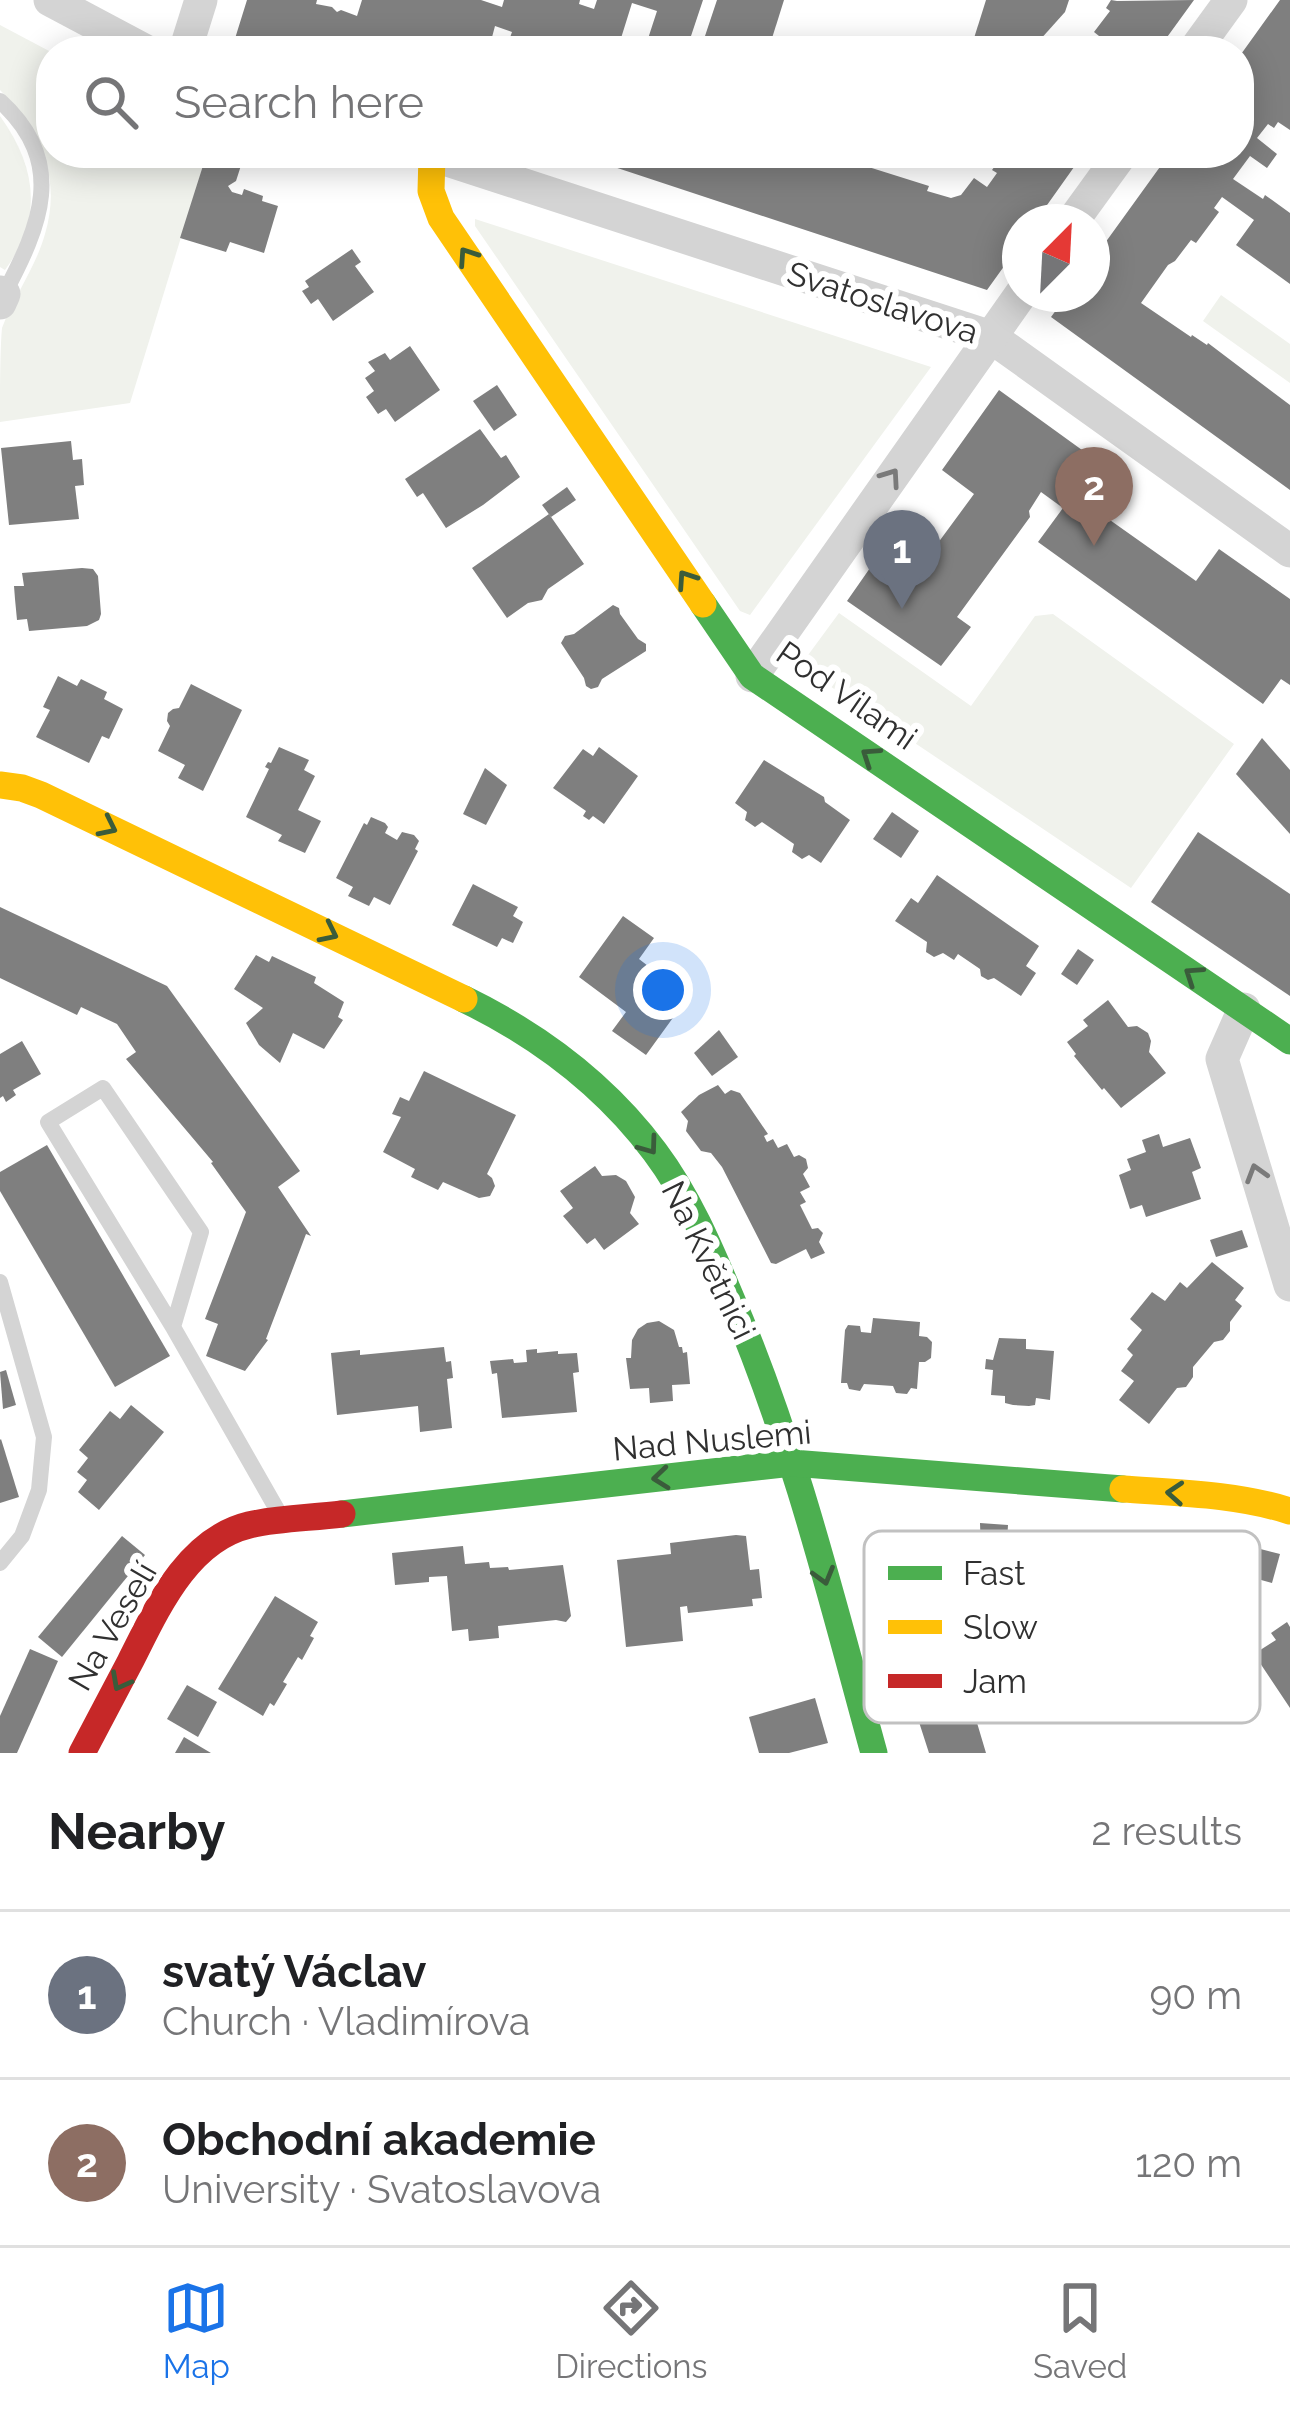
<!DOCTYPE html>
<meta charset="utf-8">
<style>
:root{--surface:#fff;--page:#f2f2f2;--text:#202124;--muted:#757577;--line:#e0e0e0;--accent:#1a73e8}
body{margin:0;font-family:Raleway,sans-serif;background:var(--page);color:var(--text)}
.compass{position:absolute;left:1002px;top:204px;width:108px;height:108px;border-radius:50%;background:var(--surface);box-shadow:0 6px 30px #0003;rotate:24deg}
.you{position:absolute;left:663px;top:990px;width:42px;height:42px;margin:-30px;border:9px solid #fff;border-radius:50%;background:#1a73e8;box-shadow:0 0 0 18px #1a73e833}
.badge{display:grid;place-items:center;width:78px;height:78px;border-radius:50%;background:var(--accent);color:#fff;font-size:39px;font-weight:700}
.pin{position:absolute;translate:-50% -99px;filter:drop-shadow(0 3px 6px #0008)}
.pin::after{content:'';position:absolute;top:63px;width:42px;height:36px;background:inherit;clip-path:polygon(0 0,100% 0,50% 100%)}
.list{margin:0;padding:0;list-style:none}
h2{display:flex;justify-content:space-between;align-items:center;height:156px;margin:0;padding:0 48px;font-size:51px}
h2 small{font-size:39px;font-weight:400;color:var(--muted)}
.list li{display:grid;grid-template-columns:78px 1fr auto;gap:36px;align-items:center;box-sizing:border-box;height:168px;padding:0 48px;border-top:3px solid var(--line)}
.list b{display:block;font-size:45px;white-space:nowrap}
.list p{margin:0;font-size:39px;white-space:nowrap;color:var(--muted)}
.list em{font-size:39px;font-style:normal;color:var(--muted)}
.icon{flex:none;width:66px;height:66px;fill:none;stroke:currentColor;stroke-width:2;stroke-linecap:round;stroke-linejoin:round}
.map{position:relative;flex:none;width:1290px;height:1753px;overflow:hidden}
.search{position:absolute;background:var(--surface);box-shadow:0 6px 30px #0003;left:36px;right:36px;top:36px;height:132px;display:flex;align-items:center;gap:30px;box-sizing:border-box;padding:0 42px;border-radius:48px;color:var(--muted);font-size:45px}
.sheet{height:492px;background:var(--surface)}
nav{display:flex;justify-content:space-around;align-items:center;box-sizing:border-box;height:168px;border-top:3px solid var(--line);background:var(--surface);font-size:33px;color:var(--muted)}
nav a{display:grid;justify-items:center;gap:6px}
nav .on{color:var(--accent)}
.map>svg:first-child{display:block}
.green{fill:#f0f2ec}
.building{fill:#7f7f7f;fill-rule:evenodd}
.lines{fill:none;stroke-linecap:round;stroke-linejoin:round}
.lane{stroke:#d4d4d4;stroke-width:16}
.street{stroke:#d4d4d4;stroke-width:33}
.fast{stroke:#4caf50;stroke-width:27}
.slow{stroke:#ffc107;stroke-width:27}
.jam{stroke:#c62828;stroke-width:27}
.oneway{stroke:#3a5c3b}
.oneway2{stroke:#7a7a7a}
.labels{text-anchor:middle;stroke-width:12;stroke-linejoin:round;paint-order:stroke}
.street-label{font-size:33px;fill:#303030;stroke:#fff}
.key{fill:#fff;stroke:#c1c1c1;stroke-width:3}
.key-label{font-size:33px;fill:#303030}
</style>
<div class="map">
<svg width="1290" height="1753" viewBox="0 0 1290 1753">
<rect width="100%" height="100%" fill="#fff"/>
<!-- green -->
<g class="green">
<path d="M0,25L51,52V153H207L130,403L0,422C0,398 0,349 2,328C14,296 36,267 45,234C62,177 40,129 0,90Z"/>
<path d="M0,116C36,166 44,217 5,270L0,267Z"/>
<polygon points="475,219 931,367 750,615 740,611 475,226"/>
<polygon points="1221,295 1290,344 1290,383 1203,321"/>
<polygon points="839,613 971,706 1035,616 1053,614 1234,744 1131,888 800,666"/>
</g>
<!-- building -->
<g class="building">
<path d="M247,0H317L316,4L332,7L337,12L341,10L357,16L362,0H481L502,7L504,0H580L579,4L594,9L597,0H703L686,51H644L657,11L632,3L617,51H573L564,48L563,51H253L233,45ZM495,26L512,32L507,46L491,41Z"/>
<polygon points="717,0 784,0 768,51 700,51"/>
<polygon points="986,0 1069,0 1065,12 1030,51 970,51"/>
<polygon points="1111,0 1117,1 1194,0 1157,51 1088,51 1099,36 1094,32 1110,11 1106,8"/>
<polygon points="1280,0 1290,0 1290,130 1278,122 1274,128 1268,124 1257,138 1277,154 1267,168 1250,156 1233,179 1263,199 1265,195 1290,213 1290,284 1236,245 1254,220 1222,197 1214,208 1219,212 1196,243 1191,240 1175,261 1168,265 1141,303 1191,337 1192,335 1207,345 1208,343 1290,405 1290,490 1051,317 1068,294 1092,294 1092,261 1170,153 1239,153 1239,57"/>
<polygon points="821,36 866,50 866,51 816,51"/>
<polygon points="207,153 245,153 236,181 228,186 232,192 242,195 244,189 263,196 262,201 278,206 264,253 230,242 226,252 180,238"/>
<polygon points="572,153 824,153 929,186 927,191 951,198 961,195 974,178 987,187 997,173 992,170 1003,155 1008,158 1012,153 1084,153 1035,222 1020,222 1020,244 987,290"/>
<polygon points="352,249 361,262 355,266 374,292 333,321 318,299 311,304 302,291 309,287 305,281"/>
<polygon points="410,346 440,390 395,422 386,409 378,414 366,397 374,391 365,378 375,371 368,362 385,353 390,360"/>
<polygon points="497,385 517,415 494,431 473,401"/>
<polygon points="999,390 1100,463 1076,496 1196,581 1219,549 1290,599 1290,685 1281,679 1263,704 1038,542 1063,508 1041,492 1029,511 1030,517 957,617 971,627 941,666 847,601 877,558 910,581 974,494 942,470"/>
<polygon points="480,429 501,458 506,455 520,477 483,505 446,528 423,493 417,497 405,479"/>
<polygon points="71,441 73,460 82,459 84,485 75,486 79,519 9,525 1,448"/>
<polygon points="567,487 576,500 551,517 542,505"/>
<polygon points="549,514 584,564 548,589 542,600 528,603 507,618 472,568"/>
<polygon points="82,568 93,569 98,576 101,614 99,620 87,626 29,631 27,619 17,620 15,599 14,586 24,586 22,573"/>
<polygon points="613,605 619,608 620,614 638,639 646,644 646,651 602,679 598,687 591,689 586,686 584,678 561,643 565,636 574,634"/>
<polygon points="58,676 77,686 81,679 107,692 104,699 123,709 109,739 102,736 89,763 36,737 50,710 43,707"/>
<polygon points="191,684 242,710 203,791 178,778 185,765 158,751 170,726 167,721 168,713 173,709 179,708"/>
<polygon points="1262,738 1290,770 1290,834 1236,774"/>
<polygon points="279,747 309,760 304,770 315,776 298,810 321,821 305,853 278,841 282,835 246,817 269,769 265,767 268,762 271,763"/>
<polygon points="599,747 638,776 604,824 593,816 589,820 583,816 586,811 553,788 583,749 593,756"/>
<polygon points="764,760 824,797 825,802 850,820 821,863 809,855 802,859 792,852 794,844 762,822 755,827 745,820 747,812 735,803"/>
<polygon points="485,768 507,785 486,825 463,814"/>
<polygon points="892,812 919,831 901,858 873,839"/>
<polygon points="371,817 385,823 388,827 385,833 397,840 402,832 414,835 419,841 415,849 418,851 390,905 374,897 369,906 348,896 353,887 336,878 364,823 367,825"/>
<polygon points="1198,832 1290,894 1290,996 1151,902"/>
<polygon points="937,875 1039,946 1026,966 1036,973 1021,996 994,978 988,980 981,976 980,969 958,954 954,960 943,953 934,957 926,952 927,942 895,921 911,898 918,903"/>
<polygon points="473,884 518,907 513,916 523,922 513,943 502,938 497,947 452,925"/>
<polygon points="0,907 167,986 300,1171 278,1187 311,1236 306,1234 266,1339 268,1340 245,1371 206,1356 218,1324 205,1319 246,1212 211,1163 213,1162 126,1059 136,1052 117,1024 81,1007 77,1015 0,978"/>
<polygon points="623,916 654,938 639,959 688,997 646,1055 612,1031 626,1012 579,977"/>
<polygon points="1078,949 1094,960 1077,985 1061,974"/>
<polygon points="256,955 269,962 272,956 316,977 314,983 344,1002 338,1017 343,1020 324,1049 293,1033 280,1063 259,1045 246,1023 263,1008 234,989"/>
<polygon points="1108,1000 1128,1027 1137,1026 1148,1033 1151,1041 1149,1052 1166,1073 1121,1108 1104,1088 1102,1090 1074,1056 1076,1054 1067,1042 1088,1026 1083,1020"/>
<polygon points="719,1030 738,1057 712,1076 694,1053"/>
<polygon points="22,1041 41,1074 13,1090 16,1095 6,1102 3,1096 0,1098 0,1054"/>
<polygon points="424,1071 516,1115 487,1174 492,1178 495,1186 490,1196 479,1198 443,1182 438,1190 411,1177 415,1169 383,1152 401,1117 392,1114 400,1097 409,1101"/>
<polygon points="718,1085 725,1094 731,1090 740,1093 768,1134 764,1136 767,1142 773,1139 778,1148 787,1144 794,1157 799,1155 806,1159 808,1168 803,1174 810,1187 800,1192 806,1202 800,1205 812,1229 818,1228 823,1233 819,1242 825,1253 811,1259 806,1249 776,1264 771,1263 722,1167 711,1153 701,1151 686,1131 688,1121 681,1112 699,1095"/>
<polygon points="1159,1134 1163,1147 1190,1138 1201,1168 1192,1172 1201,1199 1146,1217 1142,1205 1130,1209 1119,1175 1131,1170 1127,1159 1146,1152 1142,1140"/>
<polygon points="47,1145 170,1356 115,1387 0,1191 0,1172"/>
<polygon points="595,1166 602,1176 616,1175 626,1181 635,1197 630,1213 639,1224 604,1250 595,1238 587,1244 563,1216 573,1208 560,1191"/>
<polygon points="1242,1230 1248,1247 1216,1257 1210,1240"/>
<polygon points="1212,1262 1244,1288 1235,1300 1242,1306 1230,1322 1230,1331 1223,1340 1214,1342 1193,1367 1193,1377 1186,1387 1177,1388 1149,1424 1119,1400 1134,1381 1121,1371 1133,1355 1127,1349 1142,1330 1130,1319 1152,1292 1165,1301 1180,1282 1187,1288"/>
<polygon points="873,1318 920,1322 919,1336 927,1337 932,1342 931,1358 925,1362 919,1362 917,1389 911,1388 907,1394 896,1393 893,1386 864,1384 860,1391 849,1389 847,1383 841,1383 845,1330 848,1325 860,1326 861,1332 871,1333"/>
<polygon points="659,1321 674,1330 679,1347 682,1347 683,1353 687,1352 690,1384 672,1385 673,1401 650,1403 649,1388 630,1389 626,1358 631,1358 632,1340 638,1329 647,1323"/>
<polygon points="999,1338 1026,1339 1026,1349 1054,1351 1050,1400 1036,1398 1035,1405 1029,1406 1013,1405 1005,1403 1005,1396 991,1395 993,1370 985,1369 986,1359 993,1360"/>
<polygon points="444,1347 446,1362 451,1361 453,1378 447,1379 452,1428 420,1432 418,1406 337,1415 331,1353 360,1350 360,1355"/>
<polygon points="537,1349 537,1353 558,1351 558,1354 577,1353 579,1372 573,1373 577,1412 502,1418 497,1373 492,1374 490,1361 513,1359 514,1363 527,1362 526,1350"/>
<polygon points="6,1370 16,1405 3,1409 0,1372"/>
<polygon points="131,1405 164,1432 99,1510 78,1492 87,1480 77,1472 88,1458 79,1450 110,1411 120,1419"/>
<polygon points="1,1439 19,1497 0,1503 0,1440"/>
<polygon points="980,1523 1008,1525 1006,1555 981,1553"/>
<polygon points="736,1535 746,1536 750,1570 759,1569 762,1598 752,1599 753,1606 688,1613 687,1606 680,1607 683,1641 626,1647 617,1560 671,1554 670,1543"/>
<polygon points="122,1536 145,1555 62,1657 38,1637"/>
<polygon points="1245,1545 1280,1554 1272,1583 1243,1575"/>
<polygon points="463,1546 465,1564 489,1562 490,1568 508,1567 509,1570 563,1565 571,1616 566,1622 556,1620 498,1626 499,1638 469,1641 468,1629 452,1631 447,1576 429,1577 429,1582 395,1585 392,1553"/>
<polygon points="275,1596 318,1622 310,1636 314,1638 302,1660 298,1657 283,1682 287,1684 274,1706 270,1703 263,1716 218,1689"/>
<polygon points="1287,1622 1290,1627 1290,1708 1254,1654 1276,1640 1271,1633"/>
<polygon points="30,1649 58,1661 17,1753 0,1753 0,1716"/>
<polygon points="187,1685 217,1702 198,1737 167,1719"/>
<polygon points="965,1695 968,1707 972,1706 986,1753 929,1753 919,1722 948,1712 945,1701"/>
<polygon points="815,1698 828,1743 789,1753 759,1753 749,1717"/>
<polygon points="184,1737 211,1753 175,1753"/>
</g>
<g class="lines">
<!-- lane -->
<g class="lane">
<path d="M0,101C68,163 40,226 4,294"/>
<polyline points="0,1282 44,1437 39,1490 22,1536 0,1563"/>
<polyline points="173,1327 48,1122 103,1088 201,1232 173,1327 279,1513"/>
</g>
<!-- street -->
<g class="street">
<polyline points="50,0 146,51"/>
<polyline points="185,51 201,0"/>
<polyline points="1194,51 1231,0"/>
<polyline points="426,153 991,337 1290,551"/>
<polyline points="1072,222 1122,153"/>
<polyline points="0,292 4,294 0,303"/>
<polyline points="752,676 1021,294"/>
<polyline points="1244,1009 1222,1059 1290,1285"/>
</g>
<!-- fast -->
<g class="fast">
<polyline points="703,604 752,676 1290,1041"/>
<path d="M464,999C538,1035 605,1085 655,1152C688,1196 710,1248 731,1298C794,1445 832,1600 874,1753"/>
<polyline points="342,1514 792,1463 1123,1489"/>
</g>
<!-- slow -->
<g class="slow">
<polyline points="432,155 431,191 441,218 703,604"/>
<polyline points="0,785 22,788 41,795 464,999"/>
<path d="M1123,1489C1179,1493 1236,1494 1290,1511"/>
</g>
<!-- jam -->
<path class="jam" d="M82,1753C98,1723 114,1692 130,1662C156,1611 186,1540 249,1525C278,1518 311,1518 342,1514"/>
</g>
<!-- one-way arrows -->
<defs><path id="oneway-chevron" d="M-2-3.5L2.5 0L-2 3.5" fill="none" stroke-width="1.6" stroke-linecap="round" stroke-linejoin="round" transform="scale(3)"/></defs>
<g class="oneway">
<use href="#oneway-chevron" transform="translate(467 256) rotate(-124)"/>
<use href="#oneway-chevron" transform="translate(686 579) rotate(-124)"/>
<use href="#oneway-chevron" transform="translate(870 756) rotate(-146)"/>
<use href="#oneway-chevron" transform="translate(108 827) rotate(26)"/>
<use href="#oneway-chevron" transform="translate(329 933) rotate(26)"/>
<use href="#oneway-chevron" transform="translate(1193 975) rotate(-146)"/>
<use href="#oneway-chevron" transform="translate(649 1146) rotate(54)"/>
<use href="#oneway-chevron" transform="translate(661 1478) rotate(174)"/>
<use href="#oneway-chevron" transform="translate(1175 1493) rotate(-176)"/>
<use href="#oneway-chevron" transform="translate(824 1576) rotate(74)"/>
<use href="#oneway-chevron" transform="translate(120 1682) rotate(118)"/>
</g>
<g class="oneway2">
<use href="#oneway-chevron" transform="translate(891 477) rotate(-55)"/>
<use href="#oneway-chevron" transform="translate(1256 1173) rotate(-107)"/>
</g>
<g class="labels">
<!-- street labels -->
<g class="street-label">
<text transform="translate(883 302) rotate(18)" y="12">Svatoslavova</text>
<text transform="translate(847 695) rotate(35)" y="12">Pod Vilami</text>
<text transform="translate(709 1260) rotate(64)" y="12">Na Květnici</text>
<text transform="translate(712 1440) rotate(-5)" y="12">Nad Nuslemi</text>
<text transform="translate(112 1626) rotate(-60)" y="12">Na Veselí</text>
</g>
</g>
<!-- legend -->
<rect x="864" y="1531" width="396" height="192" rx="18" class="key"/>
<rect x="888" y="1566" width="54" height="14" fill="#4caf50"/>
<rect x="888" y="1620" width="54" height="14" fill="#ffc107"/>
<rect x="888" y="1674" width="54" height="14" fill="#c62828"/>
<g class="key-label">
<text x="963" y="1585">Fast</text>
<text x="963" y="1639">Slow</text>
<text x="963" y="1693">Jam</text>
</g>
</svg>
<svg class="compass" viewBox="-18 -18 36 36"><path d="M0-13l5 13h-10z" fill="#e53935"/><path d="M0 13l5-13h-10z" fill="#757577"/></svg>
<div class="you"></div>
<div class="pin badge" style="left:902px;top:609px;background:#6b7280">1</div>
<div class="pin badge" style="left:1094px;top:546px;background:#8d6e63">2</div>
<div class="search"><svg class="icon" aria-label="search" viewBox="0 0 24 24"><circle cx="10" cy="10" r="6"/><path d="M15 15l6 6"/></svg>Search here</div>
</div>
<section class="sheet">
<h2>Nearby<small>2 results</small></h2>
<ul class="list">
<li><span class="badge" style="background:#6b7280">1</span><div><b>svatý Václav</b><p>Church · Vladimírova</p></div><em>90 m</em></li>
<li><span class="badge" style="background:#8d6e63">2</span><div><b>Obchodní akademie</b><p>University · Svatoslavova</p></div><em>120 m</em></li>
</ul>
</section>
<nav>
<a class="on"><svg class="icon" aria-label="map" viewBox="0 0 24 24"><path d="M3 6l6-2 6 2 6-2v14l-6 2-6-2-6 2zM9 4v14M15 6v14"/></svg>Map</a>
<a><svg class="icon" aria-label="directions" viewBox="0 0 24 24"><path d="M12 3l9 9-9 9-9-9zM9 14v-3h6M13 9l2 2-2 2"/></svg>Directions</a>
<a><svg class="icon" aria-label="saved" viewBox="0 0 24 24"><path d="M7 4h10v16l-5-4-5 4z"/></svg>Saved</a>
</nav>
